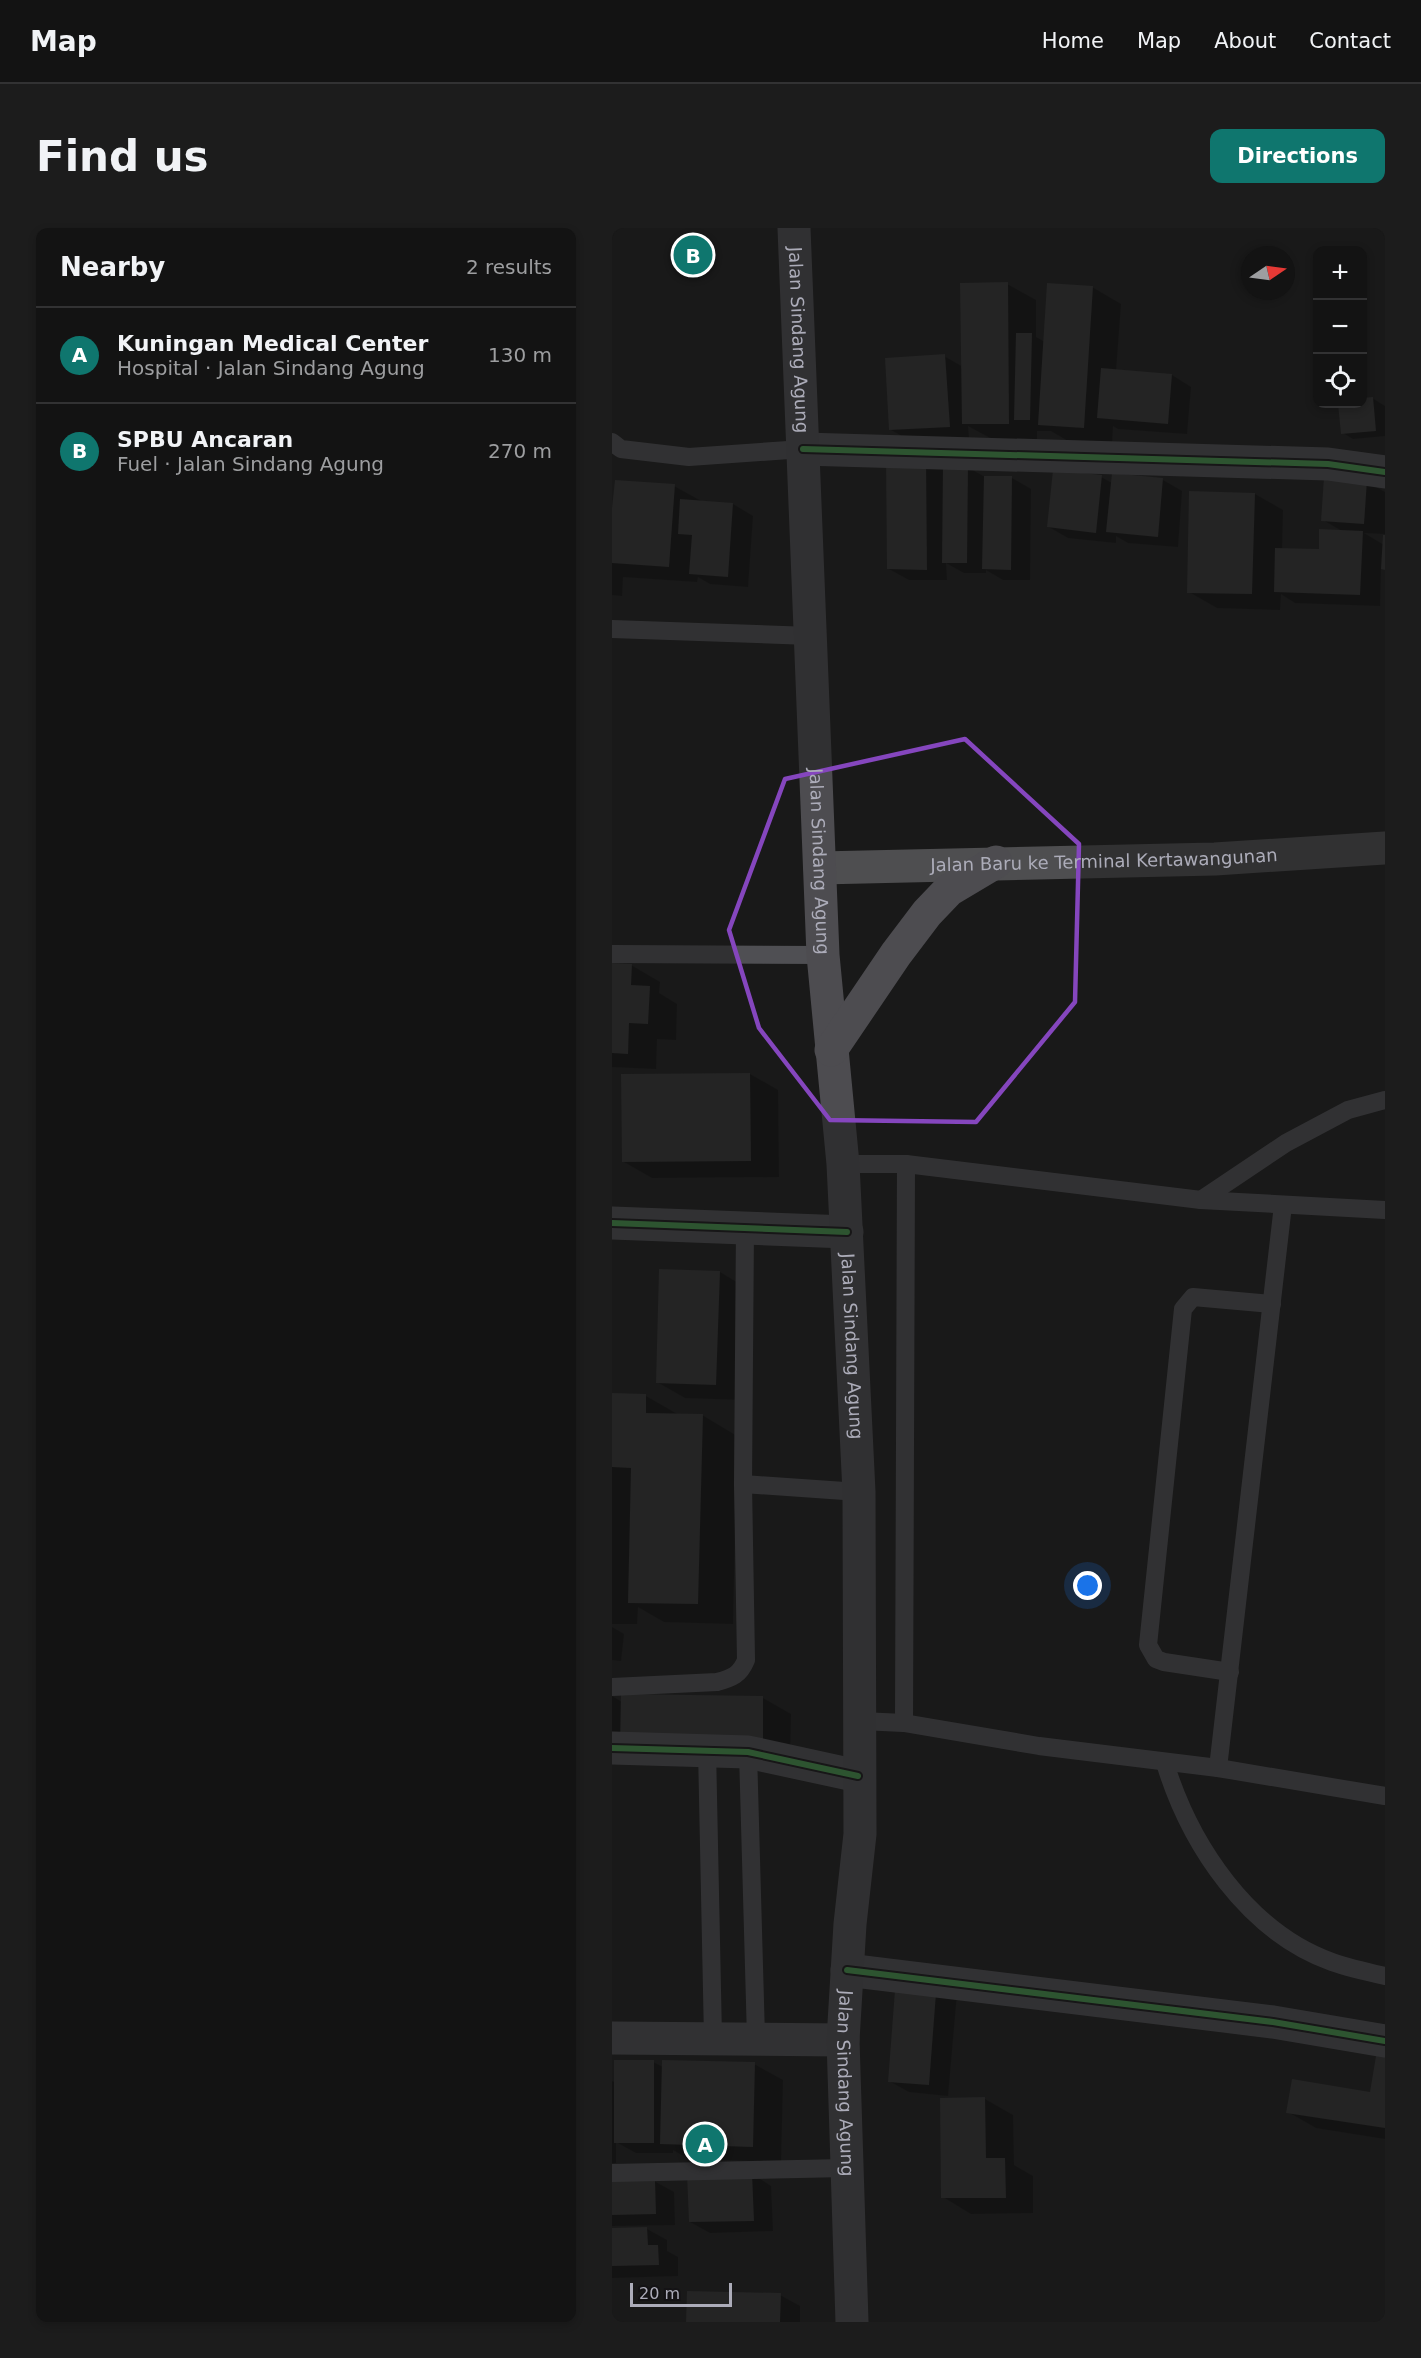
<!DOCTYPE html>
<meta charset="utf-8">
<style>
:root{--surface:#131313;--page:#1c1c1c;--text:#f1f3f6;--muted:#9d9ea0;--line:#323233;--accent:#0f766e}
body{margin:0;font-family:"DejaVu Sans",sans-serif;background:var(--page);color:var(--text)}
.controls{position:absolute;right:18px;top:18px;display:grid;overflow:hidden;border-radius:12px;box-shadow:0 3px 9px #0003}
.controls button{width:54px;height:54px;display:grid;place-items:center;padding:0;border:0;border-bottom:2px solid var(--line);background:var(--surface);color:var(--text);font:30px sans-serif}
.compass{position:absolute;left:629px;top:18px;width:54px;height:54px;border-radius:50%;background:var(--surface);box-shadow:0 3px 9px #0003;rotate:77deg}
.scale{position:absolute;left:18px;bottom:15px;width:102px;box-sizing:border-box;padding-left:6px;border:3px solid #acacb9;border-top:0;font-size:16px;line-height:21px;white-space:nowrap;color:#acacb9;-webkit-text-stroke:4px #141315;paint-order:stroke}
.you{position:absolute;left:476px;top:1358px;width:21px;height:21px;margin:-15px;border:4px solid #fff;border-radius:50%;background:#1a73e8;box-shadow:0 0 0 9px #1a73e833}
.badge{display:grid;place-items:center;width:39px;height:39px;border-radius:50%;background:var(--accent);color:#fff;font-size:20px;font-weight:700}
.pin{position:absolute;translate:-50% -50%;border:3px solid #fff;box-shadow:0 2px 6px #0006}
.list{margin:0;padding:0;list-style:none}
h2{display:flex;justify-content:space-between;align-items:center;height:78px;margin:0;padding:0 24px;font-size:26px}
h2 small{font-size:20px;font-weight:400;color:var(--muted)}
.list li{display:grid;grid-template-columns:39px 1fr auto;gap:18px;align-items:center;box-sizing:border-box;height:96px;padding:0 24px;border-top:2px solid var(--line)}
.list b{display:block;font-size:22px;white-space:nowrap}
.list p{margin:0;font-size:20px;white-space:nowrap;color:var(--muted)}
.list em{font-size:20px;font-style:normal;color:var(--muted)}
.icon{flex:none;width:33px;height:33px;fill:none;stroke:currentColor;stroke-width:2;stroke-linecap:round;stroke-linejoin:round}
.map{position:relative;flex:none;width:773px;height:2094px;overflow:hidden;border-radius:12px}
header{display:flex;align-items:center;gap:36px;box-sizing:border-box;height:84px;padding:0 30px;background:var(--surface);border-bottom:2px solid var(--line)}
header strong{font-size:28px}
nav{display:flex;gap:33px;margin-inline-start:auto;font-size:21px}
.intro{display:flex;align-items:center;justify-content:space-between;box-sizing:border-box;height:144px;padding:0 36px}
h1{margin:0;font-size:42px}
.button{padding:15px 27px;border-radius:12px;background:var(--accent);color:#fff;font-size:21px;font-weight:700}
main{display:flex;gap:36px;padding:0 36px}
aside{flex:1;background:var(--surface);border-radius:12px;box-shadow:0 3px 9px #0003}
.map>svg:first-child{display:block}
.shadow{fill:#0007;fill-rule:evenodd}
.building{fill:#313131}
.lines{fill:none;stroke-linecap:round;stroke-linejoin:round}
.lane{stroke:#4f4f53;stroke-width:18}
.street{stroke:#4f4f53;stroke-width:33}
.secondary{stroke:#4e4e50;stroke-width:33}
.primary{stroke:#4d4c50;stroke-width:33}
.cycleway-casing{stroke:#141315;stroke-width:10}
.cycleway{stroke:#469c4c;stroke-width:6}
.marked{fill:none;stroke:#8546be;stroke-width:4.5;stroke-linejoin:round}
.labels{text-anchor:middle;stroke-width:4.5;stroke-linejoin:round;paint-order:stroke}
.street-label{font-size:18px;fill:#acacb9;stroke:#141315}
</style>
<header>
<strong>Map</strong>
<nav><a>Home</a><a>Map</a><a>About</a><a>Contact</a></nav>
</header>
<div class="intro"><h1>Find us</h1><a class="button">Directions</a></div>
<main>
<aside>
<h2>Nearby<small>2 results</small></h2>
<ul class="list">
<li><span class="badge">A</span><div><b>Kuningan Medical Center</b><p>Hospital · Jalan Sindang Agung</p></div><em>130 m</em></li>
<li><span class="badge">B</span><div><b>SPBU Ancaran</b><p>Fuel · Jalan Sindang Agung</p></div><em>270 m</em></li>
</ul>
</aside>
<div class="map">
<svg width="773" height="2094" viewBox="0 0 773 2094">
<rect width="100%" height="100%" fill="#191919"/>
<!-- shadow -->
<g class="shadow">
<polygon points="395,56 424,72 424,109 433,114 480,59 509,76 504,143 560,147 579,159 575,206 506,201 501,198 500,216 456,213 439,203 425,203 425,211 380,211 356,198 357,210 299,213 279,202 332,128 351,139"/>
<polygon points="760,170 773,178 773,171 773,208 741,211 731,205 728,176 750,176"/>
<polygon points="314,231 355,239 373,249 400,250 419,261 418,352 391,352 374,342 374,345 352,345 334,335 335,352 297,352 277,341"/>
<polygon points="489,249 500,255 551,252 570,263 566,319 516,315 504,308 504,315 456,310 437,299"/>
<path d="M755,254L773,264V342L769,340L768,378L683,375L669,366L668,382L605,380L577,364L643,266L671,282L670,322L708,323L730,303L711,292ZM752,305L773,306L772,317Z"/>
<polygon points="62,258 91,274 121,276 141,288 136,359 98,356 86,349 85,354 11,349 10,368 0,367 0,281"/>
<polygon points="0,737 19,737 48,754 47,765 65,776 64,812 45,811 44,841 0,839"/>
<polygon points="138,846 166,862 167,949 40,950 12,934 11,848"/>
<polygon points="108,1044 136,1061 132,1172 73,1170 45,1154"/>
<polygon points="0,1166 34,1168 67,1187 90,1187 125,1208 121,1396 52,1394 26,1379 25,1396 0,1396"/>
<polygon points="0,1399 12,1406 9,1433 0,1432"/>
<polygon points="0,1468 10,1474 151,1470 179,1486 178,1536 0,1529"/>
<polygon points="286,1751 345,1765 336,1868 297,1864 277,1853"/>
<polygon points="773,1819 773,1911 704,1900 676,1884 759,1866"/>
<polygon points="41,1834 51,1839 142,1836 171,1852 169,1934 77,1931 61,1922 61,1925 24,1925 4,1914 4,1935 0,1935 0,1853 4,1855"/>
<polygon points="373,1871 401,1887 402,1937 421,1948 421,1985 359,1986 331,1969"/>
<polygon points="140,1946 159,1958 161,2003 98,2005 78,1994"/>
<polygon points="0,1953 42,1953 62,1964 63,1997 0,1998"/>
<polygon points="35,2001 55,2012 55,2023 66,2029 66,2048 0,2050 0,2002"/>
<polygon points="168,2067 188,2078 188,2094 76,2094"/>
</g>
<!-- building -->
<g class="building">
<polygon points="396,54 397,196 350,196 348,55"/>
<polygon points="435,55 481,58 472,200 426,197"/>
<polygon points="404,105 420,105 418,192 402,192"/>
<polygon points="333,126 338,199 277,202 273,130"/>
<polygon points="489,140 560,146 556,196 485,190"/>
<polygon points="761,169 764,203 729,206 726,176 750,176 750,170"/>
<polygon points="274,230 314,230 315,342 275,341"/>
<polygon points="331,237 356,237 355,335 330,335"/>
<polygon points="441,242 490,247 484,305 435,299"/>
<polygon points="500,245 551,250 546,309 494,304"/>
<polygon points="372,248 400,248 399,342 370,341"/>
<polygon points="712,249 755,252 752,296 709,293"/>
<polygon points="3,252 63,256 57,339 0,335 0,280"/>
<polygon points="577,263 643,265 640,366 575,365"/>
<polygon points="68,271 121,275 116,349 77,346 80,307 66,306"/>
<polygon points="707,301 751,303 748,367 662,364 663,320 707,321"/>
<polygon points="771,307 773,307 773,342 769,341"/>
<polygon points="0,735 20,736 19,757 38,758 36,796 17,795 16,826 0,825"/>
<polygon points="138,845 139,933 10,934 9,846"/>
<polygon points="47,1041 108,1043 104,1157 44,1155"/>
<polygon points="0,1165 34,1166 34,1185 91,1186 86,1376 16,1375 19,1240 0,1239"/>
<polygon points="9,1466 151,1468 151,1520 8,1519"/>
<polygon points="284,1749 325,1752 317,1857 276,1854"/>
<polygon points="766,1816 773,1818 773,1900 674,1885 680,1851 758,1864"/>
<rect x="2" y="1832" width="40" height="83"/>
<polygon points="50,1832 143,1834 141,1919 48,1916"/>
<polygon points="373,1869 374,1930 393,1930 394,1970 329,1970 328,1870"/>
<polygon points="140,1945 142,1993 77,1994 75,1946"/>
<polygon points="0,1951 43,1952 44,1986 0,1987"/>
<polygon points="35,1999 36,2017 46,2017 47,2037 0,2038 0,2000"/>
<polygon points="75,2063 169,2065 168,2094 74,2094"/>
</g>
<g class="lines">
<!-- lane -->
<g class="lane">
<polyline points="0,214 9,221 77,229 191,221"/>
<polyline points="0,401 199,408"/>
<polyline points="0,726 211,727"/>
<polyline points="231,936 294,936 589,972 773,982"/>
<polyline points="589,972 674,915 736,882 773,872"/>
<polyline points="131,1256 247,1264"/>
<polyline points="618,1444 552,1434 544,1431 536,1417 571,1081 581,1069 660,1076"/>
<path d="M0,1459L105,1454C120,1450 128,1447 134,1432L131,1256L133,999"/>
<polyline points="249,1493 292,1495 427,1518 606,1540 773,1568"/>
<polyline points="292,1495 294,936"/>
<polyline points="95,1521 101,1810"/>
<polyline points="136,1524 144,1810"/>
<path d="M553,1535C578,1617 636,1704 720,1734C737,1740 755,1744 773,1748"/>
<polyline points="606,1540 671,977"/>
<polyline points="0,1945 234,1940"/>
</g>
<!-- street -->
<g class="street">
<polyline points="191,221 716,236 773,244"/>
<polyline points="0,995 235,1004"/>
<polyline points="0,1520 136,1524 246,1548"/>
<polyline points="235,1742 661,1794 773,1813"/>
<polyline points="0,1810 231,1812"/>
</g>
<!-- secondary -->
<path class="secondary" id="s1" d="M208,640L603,631L773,620"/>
<!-- primary -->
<g class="primary">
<path id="s2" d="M182,0L211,727L231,936L247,1264L248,1606L238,1696L231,1812L240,2094"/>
<polyline points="219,822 284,726 315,685 337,662 384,634"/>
</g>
<!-- cycleway casing -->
<g class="cycleway-casing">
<g id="cycleway">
<polyline points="191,221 716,236 773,244"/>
<polyline points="0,995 235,1004"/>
<polyline points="0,1520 136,1524 246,1548"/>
<polyline points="235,1742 661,1794 773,1813"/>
</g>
</g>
<!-- cycleway -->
<use href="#cycleway" class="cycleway"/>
</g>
<!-- marked area -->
<path d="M0 0H773V2094H0ZM353,511L467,616L463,774L364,894L218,892L147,800L117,702L173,551Z" fill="#191919" fill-opacity=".55" fill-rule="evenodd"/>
<path class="marked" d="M353,511L467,616L463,774L364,894L218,892L147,800L117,702L173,551Z"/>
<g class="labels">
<!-- street labels -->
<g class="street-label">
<text dy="6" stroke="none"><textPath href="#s2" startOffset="112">Jalan Sindang Agung</textPath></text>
<text dy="6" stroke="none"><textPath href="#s1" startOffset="284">Jalan Baru ke Terminal Kertawangunan</textPath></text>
<text dy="6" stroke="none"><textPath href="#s2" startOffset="634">Jalan Sindang Agung</textPath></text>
<text dy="6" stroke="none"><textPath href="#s2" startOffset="1120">Jalan Sindang Agung</textPath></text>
<text dy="6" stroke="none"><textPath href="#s2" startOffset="1858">Jalan Sindang Agung</textPath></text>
</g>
</g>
</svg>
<div class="controls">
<button>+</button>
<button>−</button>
<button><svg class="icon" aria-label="locate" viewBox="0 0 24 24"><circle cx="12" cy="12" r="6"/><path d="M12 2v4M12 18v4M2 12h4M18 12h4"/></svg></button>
</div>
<svg class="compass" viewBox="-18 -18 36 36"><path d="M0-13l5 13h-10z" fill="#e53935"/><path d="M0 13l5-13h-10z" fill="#9d9ea0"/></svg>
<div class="scale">20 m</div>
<div class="you"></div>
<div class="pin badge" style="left:93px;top:1916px">A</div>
<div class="pin badge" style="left:81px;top:27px">B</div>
</div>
</main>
